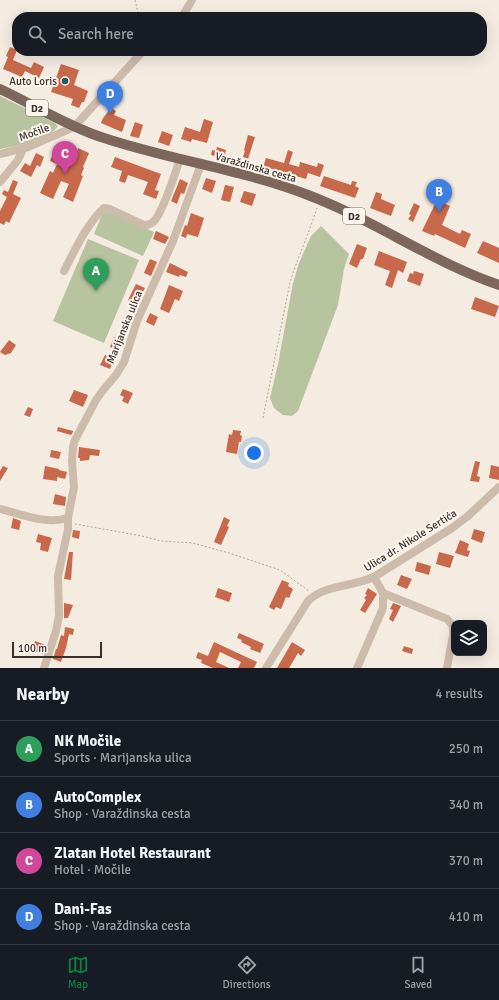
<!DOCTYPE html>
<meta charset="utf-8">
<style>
:root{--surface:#171b24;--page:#20242c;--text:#f1f3f6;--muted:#9ea1a6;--line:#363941;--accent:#0b8043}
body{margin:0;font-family:Signika,sans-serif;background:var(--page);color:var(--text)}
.controls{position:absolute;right:12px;bottom:12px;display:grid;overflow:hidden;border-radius:8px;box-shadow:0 4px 16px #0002}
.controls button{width:36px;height:36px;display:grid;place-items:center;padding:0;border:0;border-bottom:1px solid var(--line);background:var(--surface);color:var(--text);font:20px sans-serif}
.scale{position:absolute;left:12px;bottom:10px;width:90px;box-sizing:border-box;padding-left:4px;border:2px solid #3b302b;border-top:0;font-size:11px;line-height:14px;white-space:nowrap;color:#3b302b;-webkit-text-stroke:3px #fbf5ee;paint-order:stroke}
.you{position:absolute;left:254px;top:453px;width:14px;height:14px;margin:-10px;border:3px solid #fff;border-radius:50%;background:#1a73e8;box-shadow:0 0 0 6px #1a73e833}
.badge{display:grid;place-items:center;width:26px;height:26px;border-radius:50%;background:var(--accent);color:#fff;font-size:13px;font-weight:700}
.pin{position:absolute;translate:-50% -33px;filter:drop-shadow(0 1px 2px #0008)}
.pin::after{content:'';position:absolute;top:21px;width:14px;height:12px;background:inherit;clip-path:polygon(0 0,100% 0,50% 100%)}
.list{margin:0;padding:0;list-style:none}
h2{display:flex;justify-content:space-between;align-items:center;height:52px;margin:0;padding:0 16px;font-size:17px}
h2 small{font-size:13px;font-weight:400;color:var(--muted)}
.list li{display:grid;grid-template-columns:26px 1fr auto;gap:12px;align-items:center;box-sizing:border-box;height:56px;padding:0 16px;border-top:1px solid var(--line)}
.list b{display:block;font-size:15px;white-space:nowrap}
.list p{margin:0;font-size:13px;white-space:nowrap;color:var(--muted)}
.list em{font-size:13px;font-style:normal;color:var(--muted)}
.icon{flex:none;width:22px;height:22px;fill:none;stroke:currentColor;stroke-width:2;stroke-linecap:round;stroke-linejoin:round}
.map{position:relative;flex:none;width:499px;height:668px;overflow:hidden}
.search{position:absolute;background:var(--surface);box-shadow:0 4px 16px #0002;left:12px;right:12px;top:12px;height:44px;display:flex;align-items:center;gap:10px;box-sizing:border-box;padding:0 14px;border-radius:16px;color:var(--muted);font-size:15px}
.sheet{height:276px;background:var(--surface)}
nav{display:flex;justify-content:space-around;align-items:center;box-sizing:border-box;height:56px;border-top:1px solid var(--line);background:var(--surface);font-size:11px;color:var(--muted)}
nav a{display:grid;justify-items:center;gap:2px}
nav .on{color:var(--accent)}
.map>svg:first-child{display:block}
.green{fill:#b8c4a0}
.building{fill:#c8694b}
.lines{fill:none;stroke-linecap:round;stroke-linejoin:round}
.path{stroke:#b9a596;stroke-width:1;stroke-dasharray:2 2;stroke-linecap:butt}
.minor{stroke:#cdbbac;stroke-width:8}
.major{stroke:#7d675c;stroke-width:10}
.poi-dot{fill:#1f5a5e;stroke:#fbf5ee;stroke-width:1.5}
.labels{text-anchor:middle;stroke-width:4;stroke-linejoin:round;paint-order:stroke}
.shield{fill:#fbf5ee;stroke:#756b66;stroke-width:1}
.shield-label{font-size:10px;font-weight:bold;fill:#3b302b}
.poi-label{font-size:11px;fill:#3b302b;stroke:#fbf5ee;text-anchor:end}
.street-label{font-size:11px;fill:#3b302b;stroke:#fbf5ee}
</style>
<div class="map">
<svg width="499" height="668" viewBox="0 0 499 668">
<rect width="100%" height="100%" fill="#f4ebe1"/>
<!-- green -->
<g class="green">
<path d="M0,96L55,123L58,126C47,141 17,146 0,149Z"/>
<polygon points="104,210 154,232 143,256 94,234"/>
<polygon points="321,226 349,254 344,269 338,305 298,411 292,416 283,415 274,408 270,398 278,364 293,283 299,263 311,236"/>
<polygon points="88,239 139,260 104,343 53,321"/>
</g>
<!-- building -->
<g class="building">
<polygon points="10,47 17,50 13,60 31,68 34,62 44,67 39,78 25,71 22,77 3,69 8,57 6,56"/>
<polygon points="61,64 79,70 74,85 88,91 84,102 82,102 79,108 71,105 73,99 51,92"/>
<polygon points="111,108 116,111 114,115 126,120 122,132 101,123 103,118"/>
<polygon points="204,119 213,122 207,143 192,139 191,142 181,139 185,127 200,132"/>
<polygon points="135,122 143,125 139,138 130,136"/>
<polygon points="162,131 173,135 169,146 158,142"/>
<polygon points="248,135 255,137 248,159 243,157 245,151 244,150"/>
<polygon points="57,144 77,152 78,148 89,153 83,167 84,168 81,175 83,176 73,202 63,197 69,184 61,181 53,199 40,193 50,171 53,173 57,164 50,161"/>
<polygon points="217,147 226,150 224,158 211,155 212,150 216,151"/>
<polygon points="288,150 293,152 289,164 299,167 300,162 317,167 318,163 324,165 320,177 308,173 306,179 289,174 288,177 280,174 281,171 263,167 266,158 284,163"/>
<polygon points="36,153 44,157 40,167 37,165 31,177 20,171 25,163 30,166"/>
<polygon points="115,157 161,174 155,190 159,191 156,199 143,194 148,182 128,175 125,183 119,181 122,171 111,167"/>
<polygon points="324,176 351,185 352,181 357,182 355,186 359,188 355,198 320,186"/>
<polygon points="206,178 216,181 212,193 202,189"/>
<polygon points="180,179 188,183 184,194 181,193 177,204 171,201"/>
<polygon points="13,180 18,182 13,194 21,198 9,223 6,221 4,225 0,223 0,211 7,197 2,194 4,190 8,192"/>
<polygon points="225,185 234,187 230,202 221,200"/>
<polygon points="244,191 256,194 252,206 240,202"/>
<polygon points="376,192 382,194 381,199 395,205 391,216 370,208"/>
<polygon points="437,200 450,206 442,225 460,234 462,230 471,234 465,248 435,234 434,236 422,231"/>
<polygon points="414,203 420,206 413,222 408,219 411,215 409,214"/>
<polygon points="191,213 204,218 198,237 187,234 186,238 181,236 185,225 187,226"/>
<polygon points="156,231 169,237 165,244 153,239"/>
<polygon points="483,241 499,248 499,263 477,253"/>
<polygon points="357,244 367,248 363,259 361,259 357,268 349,264"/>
<polygon points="379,251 407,262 403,273 398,270 392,288 385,285 390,271 374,265"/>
<polygon points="150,259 157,262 151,276 144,273"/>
<polygon points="170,263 188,272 186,277 180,275 179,277 166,272"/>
<polygon points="414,271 424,274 420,286 407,281 410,273 413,274"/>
<polygon points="136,284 145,288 136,305 128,300"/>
<polygon points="169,285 183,291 179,301 175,299 169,313 160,309"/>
<polygon points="475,297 499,306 495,317 471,309"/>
<polygon points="150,313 158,317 154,326 146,322"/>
<polygon points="114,337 123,341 119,351 110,347"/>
<polygon points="9,340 16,345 11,353 5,355 0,352"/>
<polygon points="105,355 114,359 110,369 100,365"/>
<polygon points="123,389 133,393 128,404 122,401 124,397 120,395"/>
<polygon points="74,390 88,395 83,407 69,401"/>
<polygon points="28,407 33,409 30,417 24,415"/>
<polygon points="58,427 73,431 73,432 71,435 57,431"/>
<polygon points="233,430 241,431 240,435 242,436 241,442 239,442 237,454 226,452 229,434 232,435"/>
<polygon points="79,447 100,450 99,456 90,455 89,460 80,461 80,458 78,458"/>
<polygon points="51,450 61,452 59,459 50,457"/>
<polygon points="475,461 480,462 477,476 480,477 479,482 470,481"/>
<polygon points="491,465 499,467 499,480 489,478"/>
<polygon points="3,466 8,468 0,481 0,471"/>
<polygon points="45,466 59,469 59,470 67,472 65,479 57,477 57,481 43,479"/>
<polygon points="55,494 66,497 65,506 53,504"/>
<polygon points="224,517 230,520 227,526 229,527 221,545 214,542"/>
<polygon points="13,518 21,521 19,530 11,528"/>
<polygon points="474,529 485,532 482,543 471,539"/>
<polygon points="73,530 80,531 79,539 72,537"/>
<polygon points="38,534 52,538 48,552 40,550 41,543 36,542"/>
<polygon points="460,540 469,544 467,550 470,551 468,557 455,553"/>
<polygon points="69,552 73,552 71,580 64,579"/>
<polygon points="439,552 454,556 450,568 436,564"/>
<polygon points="417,562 431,566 429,575 415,571"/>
<polygon points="401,575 412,579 407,589 397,585"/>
<polygon points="282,580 289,583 288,586 293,589 289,598 286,597 281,609 276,607 274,610 269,607"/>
<polygon points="218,588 232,593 229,602 215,597"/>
<polygon points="368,588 377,594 365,613 360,610 366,600 364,598 367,595 365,594"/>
<polygon points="64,603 73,605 68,618 64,618"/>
<polygon points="393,603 401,606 393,622 389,619 393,610 390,609"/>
<polygon points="65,627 74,629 73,635 69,634 66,648 61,662 53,659 56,649 57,649 61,635 64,636"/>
<polygon points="239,633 264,644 260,653 250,649 251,647 241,642 242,640 237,638"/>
<polygon points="35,641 46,645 43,654 32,650"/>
<polygon points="214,642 257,662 254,668 238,668 241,662 220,652 216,662 229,668 213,668 201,663 202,660 196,658 198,652 208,656"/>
<polygon points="292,642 305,650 301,656 298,653 289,668 277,668"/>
<polygon points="404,646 413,649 412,654 402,651"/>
</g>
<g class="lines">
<!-- path -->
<g class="path">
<polyline points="135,0 139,17"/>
<path d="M263,418L290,282C298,257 309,233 317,208"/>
<polyline points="75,524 142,536 161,541 193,543 229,553 280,570 309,591"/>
</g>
<!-- minor -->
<g class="minor">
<polyline points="182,17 192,0"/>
<polyline points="0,154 28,147 74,127 143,51"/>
<polyline points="0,182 18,160 23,149"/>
<path d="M64,271C75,250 86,225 104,208L110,209L144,225C149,225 152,224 155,220C164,209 175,174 180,159"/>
<path d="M0,509C21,514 46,525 68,518"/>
<polyline points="383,593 447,619 453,626 453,635 447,668"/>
<polyline points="44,668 56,631 59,616 58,576 68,529 68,518 74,487 72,461 73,447 75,440 96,400 104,389 116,375 124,362 137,321 173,241 201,164"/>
<path d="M266,668L308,601C326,584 352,587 374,577L452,528L468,516L499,487"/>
<polyline points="357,668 383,608 383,593 374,577"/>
</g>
<!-- major -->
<path class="major" d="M0,89C34,105 65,125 101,137C169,160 241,169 308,195C374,220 432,262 499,285"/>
</g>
<!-- markers -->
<circle class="poi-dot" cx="65" cy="81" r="4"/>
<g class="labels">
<!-- shield labels -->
<g class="shield">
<rect x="26" y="100" width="22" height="16" rx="3"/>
<rect x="343" y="208" width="22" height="16" rx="3"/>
</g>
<g class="shield-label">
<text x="37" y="112">D2</text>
<text x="354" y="220">D2</text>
</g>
<!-- poi labels -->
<g class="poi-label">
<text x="57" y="85">Auto Loris</text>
</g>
<!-- street labels -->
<g class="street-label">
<text transform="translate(34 132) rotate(-20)" y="4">Močile</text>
<text transform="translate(256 167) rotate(16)" y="4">Varaždinska cesta</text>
<text transform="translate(124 327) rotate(-68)" y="4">Marijanska ulica</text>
<text transform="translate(410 540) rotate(-32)" y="4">Ulica dr. Nikole Sertića</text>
</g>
</g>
</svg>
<div class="controls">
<button><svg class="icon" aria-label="layers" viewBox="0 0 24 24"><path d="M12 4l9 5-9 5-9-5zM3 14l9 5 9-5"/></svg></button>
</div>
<div class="scale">100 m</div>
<div class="you"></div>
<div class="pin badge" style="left:96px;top:291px;background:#2e9e5b">A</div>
<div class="pin badge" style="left:439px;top:212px;background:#3f7fe0">B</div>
<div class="pin badge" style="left:65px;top:174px;background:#d1479c">C</div>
<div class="pin badge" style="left:110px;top:114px;background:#3f7fe0">D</div>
<div class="search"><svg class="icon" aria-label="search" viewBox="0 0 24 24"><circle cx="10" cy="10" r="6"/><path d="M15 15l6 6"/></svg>Search here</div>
</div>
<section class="sheet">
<h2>Nearby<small>4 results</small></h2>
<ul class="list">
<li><span class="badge" style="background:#2e9e5b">A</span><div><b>NK Močile</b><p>Sports · Marijanska ulica</p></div><em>250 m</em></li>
<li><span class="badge" style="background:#3f7fe0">B</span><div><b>AutoComplex</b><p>Shop · Varaždinska cesta</p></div><em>340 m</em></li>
<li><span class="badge" style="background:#d1479c">C</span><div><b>Zlatan Hotel Restaurant</b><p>Hotel · Močile</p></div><em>370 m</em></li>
<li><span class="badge" style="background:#3f7fe0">D</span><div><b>Dani-Fas</b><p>Shop · Varaždinska cesta</p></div><em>410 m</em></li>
</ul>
</section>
<nav>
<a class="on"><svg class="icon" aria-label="map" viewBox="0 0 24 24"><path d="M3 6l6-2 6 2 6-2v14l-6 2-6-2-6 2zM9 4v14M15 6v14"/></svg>Map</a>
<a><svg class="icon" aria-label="directions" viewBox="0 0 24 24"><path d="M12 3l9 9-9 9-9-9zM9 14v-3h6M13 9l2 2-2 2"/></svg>Directions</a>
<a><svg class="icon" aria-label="saved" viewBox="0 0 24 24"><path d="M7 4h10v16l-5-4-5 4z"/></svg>Saved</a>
</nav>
